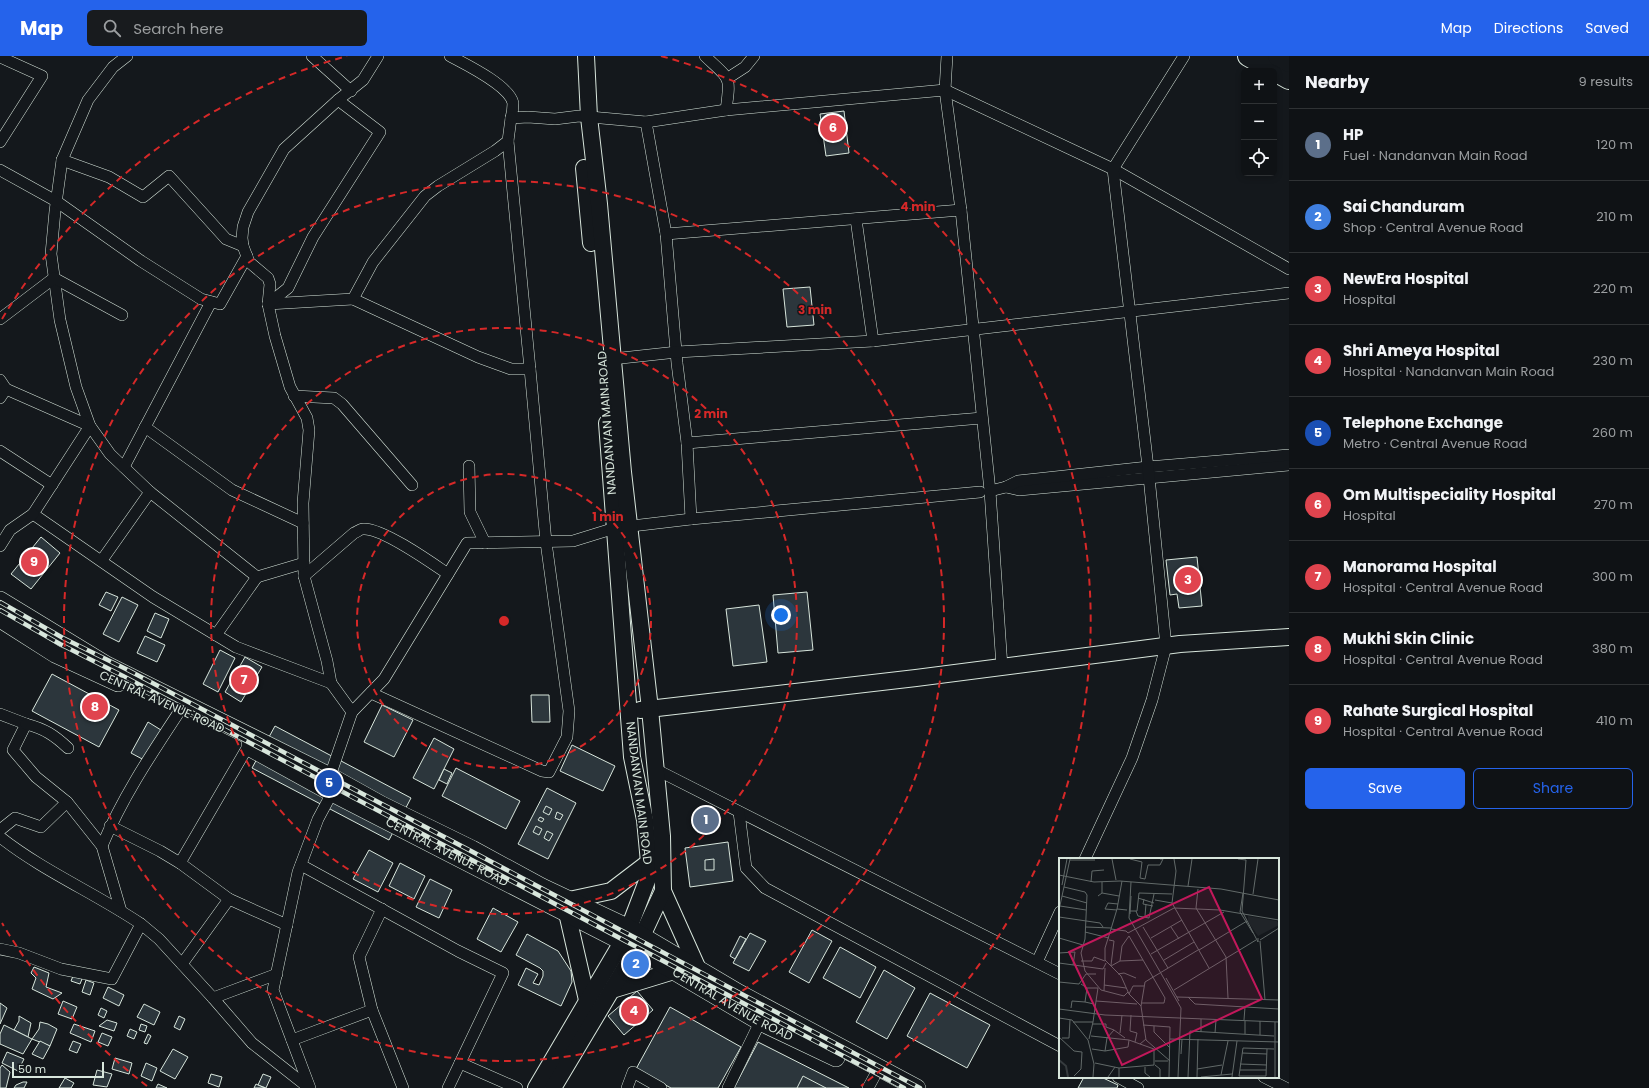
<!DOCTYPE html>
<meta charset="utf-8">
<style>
:root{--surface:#0f1215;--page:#181b1e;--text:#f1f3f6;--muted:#9b9ea0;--line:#2f3234;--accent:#2563eb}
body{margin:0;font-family:Poppins,sans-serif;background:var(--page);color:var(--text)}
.controls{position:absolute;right:12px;top:12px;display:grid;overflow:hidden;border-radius:6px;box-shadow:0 2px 6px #0003}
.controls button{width:36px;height:36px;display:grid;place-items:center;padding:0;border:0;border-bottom:1px solid var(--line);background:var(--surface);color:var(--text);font:20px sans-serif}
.scale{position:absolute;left:12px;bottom:10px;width:92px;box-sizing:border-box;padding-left:4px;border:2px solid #d8e6dc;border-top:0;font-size:11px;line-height:14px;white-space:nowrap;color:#d8e6dc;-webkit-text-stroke:3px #14181c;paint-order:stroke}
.you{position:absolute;left:781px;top:559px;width:14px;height:14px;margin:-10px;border:3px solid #fff;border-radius:50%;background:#1a73e8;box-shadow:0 0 0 6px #1a73e833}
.badge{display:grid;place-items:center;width:26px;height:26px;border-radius:50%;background:var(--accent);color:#fff;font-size:13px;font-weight:700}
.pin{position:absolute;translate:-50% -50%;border:2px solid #fff;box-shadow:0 1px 4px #0006}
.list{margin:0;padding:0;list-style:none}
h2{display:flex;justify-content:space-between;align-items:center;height:52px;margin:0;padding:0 16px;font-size:17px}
h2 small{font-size:13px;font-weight:400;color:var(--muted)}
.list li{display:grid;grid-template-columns:26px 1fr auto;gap:12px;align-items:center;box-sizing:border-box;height:72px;padding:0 16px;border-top:1px solid var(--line)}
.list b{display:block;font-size:15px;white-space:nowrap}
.list p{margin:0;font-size:13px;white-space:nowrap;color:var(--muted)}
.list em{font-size:13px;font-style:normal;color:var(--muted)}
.actions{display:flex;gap:8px;padding:12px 16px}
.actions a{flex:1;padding:9px 0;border:1px solid var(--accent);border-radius:6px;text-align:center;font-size:14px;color:var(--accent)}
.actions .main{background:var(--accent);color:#fff}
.icon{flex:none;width:22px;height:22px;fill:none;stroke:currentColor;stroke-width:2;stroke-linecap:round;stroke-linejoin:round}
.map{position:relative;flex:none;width:1289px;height:1032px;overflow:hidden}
header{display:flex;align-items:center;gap:24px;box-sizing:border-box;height:56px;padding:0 20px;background:var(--accent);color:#fff}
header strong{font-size:19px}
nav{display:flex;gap:22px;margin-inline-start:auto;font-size:14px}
.search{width:280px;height:36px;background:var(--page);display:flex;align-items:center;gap:10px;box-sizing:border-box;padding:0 14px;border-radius:6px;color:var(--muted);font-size:15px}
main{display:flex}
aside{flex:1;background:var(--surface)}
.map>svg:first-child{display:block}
.building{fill:#2c363c;stroke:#d8e6dc}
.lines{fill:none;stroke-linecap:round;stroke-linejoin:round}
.street-casing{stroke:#d8e6dc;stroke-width:12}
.secondary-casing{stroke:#d8e6dc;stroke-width:18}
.primary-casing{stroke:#d8e6dc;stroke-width:18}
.highway-casing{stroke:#d8e6dc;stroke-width:22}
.street{stroke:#14181c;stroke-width:11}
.secondary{stroke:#14181c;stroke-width:16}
.primary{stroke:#14181c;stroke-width:17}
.highway{stroke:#14181c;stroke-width:20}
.rail-casing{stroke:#d8e6dc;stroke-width:4.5}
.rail{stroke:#14181c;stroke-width:3;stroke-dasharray:9;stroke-linecap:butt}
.ring{fill:none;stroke:#d62828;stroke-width:2;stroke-dasharray:7 5}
.labels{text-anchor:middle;stroke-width:3;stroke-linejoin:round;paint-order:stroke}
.street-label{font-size:12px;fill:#d8e6dc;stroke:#14181c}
.inset-river{fill:none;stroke:#363b3e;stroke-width:2}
.inset-road{fill:none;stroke:#626a69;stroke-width:1}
.view{fill:#c2185b;fill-opacity:0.15;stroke:#c2185b;stroke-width:2}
.inset-edge{fill:none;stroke:#d8e6dc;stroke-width:2}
.centre{fill:#d62828;stroke:#14181c;stroke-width:2}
.ring-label{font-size:12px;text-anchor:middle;font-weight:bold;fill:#d62828;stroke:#14181c;stroke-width:3;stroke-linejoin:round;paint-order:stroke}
</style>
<header>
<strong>Map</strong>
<div class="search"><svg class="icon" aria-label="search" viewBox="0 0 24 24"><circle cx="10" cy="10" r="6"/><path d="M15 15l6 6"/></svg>Search here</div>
<nav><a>Map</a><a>Directions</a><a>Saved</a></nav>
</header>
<main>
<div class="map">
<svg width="1289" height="1032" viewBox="0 0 1289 1032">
<rect width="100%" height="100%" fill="#14181c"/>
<!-- building -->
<g class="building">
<polygon points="844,55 849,97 826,100 820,58"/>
<polygon points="810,231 814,269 787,271 783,233"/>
<polygon points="41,481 60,497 31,533 11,518"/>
<polygon points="1197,501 1202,550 1179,552 1177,538 1170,539 1166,504"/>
<polygon points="106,536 118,541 111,555 99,549"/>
<polygon points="807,536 813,594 778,597 773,539"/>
<polygon points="122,541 138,549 119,586 103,578"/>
<polygon points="759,549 767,606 733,610 726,553"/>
<polygon points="155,557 169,563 161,582 147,575"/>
<polygon points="145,580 165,589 157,606 137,597"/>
<polygon points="220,594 235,602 218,636 203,628"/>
<polygon points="245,601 262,611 241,646 225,636"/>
<polygon points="52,618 119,654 99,691 32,655"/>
<polygon points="531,639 549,639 550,666 532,666"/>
<polygon points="382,649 413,664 394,701 364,686"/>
<polygon points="148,666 161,674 144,704 131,697"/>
<polygon points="275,670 411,742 389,784 252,712"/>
<polygon points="434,682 454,693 434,733 413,722"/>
<polygon points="572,689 615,710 603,735 560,715"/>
<polygon points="456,712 520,745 506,773 442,740"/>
<polygon points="444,713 452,717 447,728 439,724"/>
<polygon points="547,732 576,747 548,803 518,788"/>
<polygon points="546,750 552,753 549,759 543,756"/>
<polygon points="557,756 563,759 560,764 555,762"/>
<polygon points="540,761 544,763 542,766 538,764"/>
<polygon points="536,770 542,773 539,779 533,776"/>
<polygon points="547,775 553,778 549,785 544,782"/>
<polygon points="728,786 733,825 690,831 685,792"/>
<polygon points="369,794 393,807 378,836 353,823"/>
<polygon points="714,803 714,814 705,814 705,804"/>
<polygon points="400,807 425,820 414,843 389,830"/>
<polygon points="430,823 452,834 439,862 416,851"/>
<polygon points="493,852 518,866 501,896 477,883"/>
<polygon points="812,874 832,885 809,927 789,916"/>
<polygon points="750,877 766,885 749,915 733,907"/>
<polygon points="527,878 558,895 571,915 572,926 561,950 518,929 526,912 538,918 533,927 539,929 543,920 543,915 540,912 516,899"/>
<polygon points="740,880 746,883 735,903 730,900"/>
<polygon points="840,891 876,911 860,942 823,922"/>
<polygon points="34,911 49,917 46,931 62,937 53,943 32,933 36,922 31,917"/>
<polygon points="884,914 915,932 887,983 856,966"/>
<polygon points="73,920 82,923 80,928 71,925"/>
<polygon points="86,924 94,927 90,939 82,936"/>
<polygon points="108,931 124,939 119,950 103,942"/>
<polygon points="637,935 653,954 624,979 608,960"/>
<polygon points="930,937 990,969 967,1012 907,980"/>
<polygon points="63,945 77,951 72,963 58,958"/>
<polygon points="0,947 7,952 0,968"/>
<polygon points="144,948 160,956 154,969 137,961"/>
<polygon points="670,951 741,991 718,1032 671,1032 636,1013"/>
<polygon points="101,952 107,955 104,962 98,959"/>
<polygon points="19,960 31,967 28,981 14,974 19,965"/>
<polygon points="179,960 185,963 180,974 174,971"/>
<polygon points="107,964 117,967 114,975 99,970"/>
<polygon points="40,966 48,968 57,973 50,990 32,983 39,973"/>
<polygon points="74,968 95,975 91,986 70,977"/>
<polygon points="141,968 147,970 145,976 139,974"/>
<polygon points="4,969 32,983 23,998 0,988 0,978"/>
<polygon points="130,973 137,976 134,983 127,980"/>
<polygon points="102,977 112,981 108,990 98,986"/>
<polygon points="148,978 151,980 147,988 144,987"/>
<polygon points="40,985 50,990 43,1003 32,998"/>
<polygon points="73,985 81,988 77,997 69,994"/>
<polygon points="758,986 849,1032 734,1032"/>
<polygon points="173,993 188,1001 175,1023 160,1015"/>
<polygon points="7,996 24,1003 18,1015 2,1007"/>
<polygon points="115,1002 132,1007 129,1018 112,1013"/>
<polygon points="146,1007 157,1012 152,1025 141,1020"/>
<polygon points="2,1009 10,1016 6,1032 0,1032 0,1012"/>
<polygon points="97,1014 112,1018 107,1031 93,1029"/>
<polygon points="211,1018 222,1021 219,1031 208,1027"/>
<polygon points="263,1018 271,1021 266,1032 258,1029"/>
<polygon points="803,1020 826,1032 797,1032"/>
<polygon points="1084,1021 1101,1021 1118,1029 1117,1032 1078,1032"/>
<polygon points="65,1022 74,1027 71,1032 59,1032"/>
<polygon points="23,1026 27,1026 24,1032 14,1032 16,1029"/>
<polygon points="158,1028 167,1032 156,1032"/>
<polygon points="256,1028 258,1029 265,1032 254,1032"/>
</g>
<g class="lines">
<!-- street casing -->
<g class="street-casing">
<g id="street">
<polyline points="127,0 113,11 88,44 62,104 55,155 51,198 60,264 76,331 90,370 110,398 150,436 257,521 304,507"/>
<polyline points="312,0 351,35"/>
<polyline points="378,0 363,24 338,44 284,93 248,156 243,171 242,182 243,190 249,206 268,222 270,228 268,248 275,280 290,331 307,362 309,374 303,447 304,520 327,605 331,627 352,656 384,623 467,487 573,485 615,472 691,463 980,436"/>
<path d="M450,0C465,8 509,29 513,47C513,51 512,58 511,62L528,61L555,63L579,60L646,66L726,54L945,34L1113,113L1289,213"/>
<path d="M705,0C730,24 731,19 726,54"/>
<polyline points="947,0 945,34 961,154 990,435 1002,611"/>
<polyline points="0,1 42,20 0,86"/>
<polyline points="728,22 745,11 754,0"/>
<polyline points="646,66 666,178 677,307 687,387 691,463"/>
<polyline points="62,104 109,121 143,141 169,120 226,183 243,190"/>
<polyline points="0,114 56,145 141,205 201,243 220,248 247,200"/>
<polyline points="856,163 873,285"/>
<polyline points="666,178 961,154"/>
<polyline points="353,243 478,301 511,313 530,313 508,85"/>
<polyline points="268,248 353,243 373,206 425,140 438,130 495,95 508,85 511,62"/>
<polyline points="268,248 288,232 313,181 380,76 338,44"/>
<polyline points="0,263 54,222 122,259"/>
<polyline points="612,303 677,296 873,285 1289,237"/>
<polyline points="0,324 6,333 90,370 33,458 153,541 236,591 331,627"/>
<polyline points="294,340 334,342 342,348 412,429"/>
<polyline points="0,342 6,333"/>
<polyline points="145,371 232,434 303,467"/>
<polyline points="687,387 982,362"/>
<polyline points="0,395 52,429"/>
<polyline points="469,410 470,456 485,487"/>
<polyline points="124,411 211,246"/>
<polyline points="1006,431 1019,434 1289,409"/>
<polyline points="990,435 1006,431 1018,425 1148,411 1289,399"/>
<polyline points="0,490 10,474 33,458"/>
<polyline points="102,504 150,436"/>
<path d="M304,520L354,477C357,476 360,473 363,473C381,471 432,507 448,518"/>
<polyline points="216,579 257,521"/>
<polyline points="371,637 542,715 549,716 567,681 569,655 546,486 530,313"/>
<polyline points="0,658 26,668 13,694 36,721 67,746 41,771 15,762 0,774"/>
<path d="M26,668C45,673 54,679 68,692"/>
<polyline points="655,713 1060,918"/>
<polyline points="67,746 102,790 121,855"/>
<polyline points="739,756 746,812 765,832 1060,990"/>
<polyline points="110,770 160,795 180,807"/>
<path d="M0,781C43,815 95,837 141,868"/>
<path d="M102,790C122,742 150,700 179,656"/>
<polyline points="1085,803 1132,702 1152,644 1166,590 1148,411 1113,113 1184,0"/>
<polyline points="301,809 458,895 503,917 448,1032"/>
<polyline points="229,843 287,869"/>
<polyline points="382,853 359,901 372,954 403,1032"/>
<polyline points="0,893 19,897 61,913 112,923 141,868 159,883 213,942"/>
<polyline points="1037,906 1060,856"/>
<polyline points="182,908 229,843 180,807 250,687"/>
<polyline points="277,918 213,942 252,987 304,1028"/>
<polyline points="292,984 372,954"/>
<polyline points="460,1007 517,1032"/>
<polyline points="1118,1021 1138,1032"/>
<polyline points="1264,1021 1286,1032"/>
<polyline points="310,1032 273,934 298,816 318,763 332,737 330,720 352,656"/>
<polyline points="627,1032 633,1016 661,1032"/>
<polyline points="728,1032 760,966"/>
<polyline points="868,1032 874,1021"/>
</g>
</g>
<!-- secondary casing -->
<g class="secondary-casing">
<g id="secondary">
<polyline points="584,112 591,187"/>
<polyline points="640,654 916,622 1180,588 1289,581"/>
<polyline points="663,835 698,913"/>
<polyline points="569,844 611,835 649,806"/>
<polyline points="567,857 587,944"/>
<polyline points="612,934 674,915"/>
<polyline points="536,1032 622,886 629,872 650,817 645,764 632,701 607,367"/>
<polyline points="553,1032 636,893 663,835 662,780 650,653 623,416 599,148 589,61 586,0"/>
</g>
</g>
<!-- primary casing -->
<g class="primary-casing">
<g id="primary">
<polyline points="0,544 105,608 330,720 382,749 472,793 542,831 629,872 739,937 917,1032"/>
<polyline points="0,563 55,598 118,627"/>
<path id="s1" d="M250,689L252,693L332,737L636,893L760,966L836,1002"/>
</g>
</g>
<!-- highway casing -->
<g class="highway-casing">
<g id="highway">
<polyline points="1248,0 1289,23"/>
<polyline points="1278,0 1289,6"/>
</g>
</g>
<!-- street -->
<use href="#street" class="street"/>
<!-- secondary -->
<use href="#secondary" class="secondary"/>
<!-- primary -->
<use href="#primary" class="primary"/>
<!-- highway -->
<use href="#highway" class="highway"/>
<!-- rail casing -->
<g class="rail-casing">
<g id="rail">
<polyline points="0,546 63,582 126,613 920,1032"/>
<polyline points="0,554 60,588 123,620 904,1032"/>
</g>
</g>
<!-- rail -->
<use href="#rail" class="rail"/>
</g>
<!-- distance rings -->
<g class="ring">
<circle cx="504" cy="565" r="147"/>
<circle cx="504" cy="565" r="293"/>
<circle cx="504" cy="565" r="440"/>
<path d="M147 1030A586 586 0 0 1 2 867M2 263A586 586 0 0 1 347 0M661 0A586 586 0 0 1 861 1030"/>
</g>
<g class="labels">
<!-- street labels -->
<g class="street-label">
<text transform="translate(607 367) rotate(-94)" y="4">NANDANVAN MAIN ROAD</text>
<text transform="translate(162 646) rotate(24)" y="4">CENTRAL AVENUE ROAD</text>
<text transform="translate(639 737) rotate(83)" y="4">NANDANVAN MAIN ROAD</text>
<text dy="4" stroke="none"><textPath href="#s1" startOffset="225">CENTRAL AVENUE ROAD</textPath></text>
<text dy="4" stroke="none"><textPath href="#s1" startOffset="549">CENTRAL AVENUE ROAD</textPath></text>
</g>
</g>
<!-- overview -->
<g transform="translate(1059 802)">
<rect width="220" height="220" fill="#14181c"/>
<path d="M189,58L218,63L220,67L199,78L189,64Z" fill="#202428"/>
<path class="inset-river" d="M0,202L7,208L9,219"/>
<path class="inset-road" d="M53,1L57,22M71,1L83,4L81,20M115,1L117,13L113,45L150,110M179,1L187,2L183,53L199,84V80M11,2H36M0,17L35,24L61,23L162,31L220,42M81,20L86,21L89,7H101L104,1H101M63,23L58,51L68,52M32,24L33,13L45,12M72,24L70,60L122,150L119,219M3,27L8,1M129,28L133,1M5,29L26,34L28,37L26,81L22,95L26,113L42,132L65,138L69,134M139,31L137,50L167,99L169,140M43,35L60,38M184,35L181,54L194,75M194,36L199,1M3,38L28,45M39,38L43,35V24M79,40L95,45M85,41L84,46L94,48M96,42L113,45M1,48L27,52M58,51L52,71L67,73L69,75L115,50L161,52L220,62M0,52L11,1M58,52L46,51L49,45L59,46M71,53H78L80,35L113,36M77,53L79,58L90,60M71,56L72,38M86,58L87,46M0,59L41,65L44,69M90,60L95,36M27,69L52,70M84,69L109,110M112,69L120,81M52,71L46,90V102L62,118L70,136L82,148L86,124L139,92M26,74L50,80M0,80L24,87M92,80L123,62M50,82L55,83L52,107M201,82L220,70M201,83L206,142M140,92L188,63M0,95L16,94L14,107M92,96L165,54M105,102L135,84M22,103H33L35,99L46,103M61,103L84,102L70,78M0,105L44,111L47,105M52,108L61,103L63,88L70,78M59,116L65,115L77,120M107,120L120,143M0,124L20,126L27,116H37M22,126L28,130H39L37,143L78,146M45,127L67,130M28,130L26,144L35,146M115,132L197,82M45,133L46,110M70,136L74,128H85M118,139L220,142M129,139L136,146L220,151M83,145H105L106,140L84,102M82,148L87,182L111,203M12,150L13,143L26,144M0,151L46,157L220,164M72,157L71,173L78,175L76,184M0,160L13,162L29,182L35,206L34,219M185,162L186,149M201,163V177M14,164H34L30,181M34,164L37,143M84,167L111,169L110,219M95,168V174L111,190M55,172L66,180M142,174V161M61,175L63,157M156,175L157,162M186,176V163M32,178L70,182M0,179L15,193L23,194L22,211L15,218M3,180H10L11,162M87,181L81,186L95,191M111,181L220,184M33,191L46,193L48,180L55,172L47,169V166H34M208,191L207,218H180L184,190L215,191M46,193L69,189L70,182L81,186M183,195L208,196M122,196L123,181M96,203H109M36,205L60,210V219M181,206L208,207M96,207L101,211V219M86,209V215L91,219M60,210L95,207V191M138,211L163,207M181,212H207M162,217L169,183M49,219L56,209M129,219L131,173L215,178M138,219L139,181M142,219L173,216M173,219L178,183M216,219V164"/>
<path class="view" d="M150,29L203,141L63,207L10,94Z"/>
<rect width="220" height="220" class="inset-edge"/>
</g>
<circle cx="504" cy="565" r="6" class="centre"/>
<g class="ring-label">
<text x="918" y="155">4 min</text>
<text x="815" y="258">3 min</text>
<text x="711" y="362">2 min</text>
<text x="608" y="465">1 min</text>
</g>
</svg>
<div class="controls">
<button>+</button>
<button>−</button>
<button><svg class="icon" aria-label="locate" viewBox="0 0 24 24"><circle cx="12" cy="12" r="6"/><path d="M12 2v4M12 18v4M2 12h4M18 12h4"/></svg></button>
</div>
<div class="scale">50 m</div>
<div class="you"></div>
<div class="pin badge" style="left:706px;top:764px;background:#5c6f8a">1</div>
<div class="pin badge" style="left:636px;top:908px;background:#3f7fe0">2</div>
<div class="pin badge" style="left:1188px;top:524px;background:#e0444e">3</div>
<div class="pin badge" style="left:634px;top:955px;background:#e0444e">4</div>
<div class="pin badge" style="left:329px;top:727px;background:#1a4fb4">5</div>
<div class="pin badge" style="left:833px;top:72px;background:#e0444e">6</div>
<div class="pin badge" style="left:244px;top:624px;background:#e0444e">7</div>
<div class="pin badge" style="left:95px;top:651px;background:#e0444e">8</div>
<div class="pin badge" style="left:34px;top:506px;background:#e0444e">9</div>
</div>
<aside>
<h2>Nearby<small>9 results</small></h2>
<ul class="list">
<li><span class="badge" style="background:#5c6f8a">1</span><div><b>HP</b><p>Fuel · Nandanvan Main Road</p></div><em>120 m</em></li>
<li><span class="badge" style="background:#3f7fe0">2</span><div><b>Sai Chanduram</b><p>Shop · Central Avenue Road</p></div><em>210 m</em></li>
<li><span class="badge" style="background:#e0444e">3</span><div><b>NewEra Hospital</b><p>Hospital</p></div><em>220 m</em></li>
<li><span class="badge" style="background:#e0444e">4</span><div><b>Shri Ameya Hospital</b><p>Hospital · Nandanvan Main Road</p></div><em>230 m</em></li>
<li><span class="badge" style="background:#1a4fb4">5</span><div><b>Telephone Exchange</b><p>Metro · Central Avenue Road</p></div><em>260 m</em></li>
<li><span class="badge" style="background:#e0444e">6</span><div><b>Om Multispeciality Hospital</b><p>Hospital</p></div><em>270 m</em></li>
<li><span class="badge" style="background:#e0444e">7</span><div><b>Manorama Hospital</b><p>Hospital · Central Avenue Road</p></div><em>300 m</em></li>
<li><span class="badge" style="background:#e0444e">8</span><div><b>Mukhi Skin Clinic</b><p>Hospital · Central Avenue Road</p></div><em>380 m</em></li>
<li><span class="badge" style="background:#e0444e">9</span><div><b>Rahate Surgical Hospital</b><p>Hospital · Central Avenue Road</p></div><em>410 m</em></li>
</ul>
<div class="actions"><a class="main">Save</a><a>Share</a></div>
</aside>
</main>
